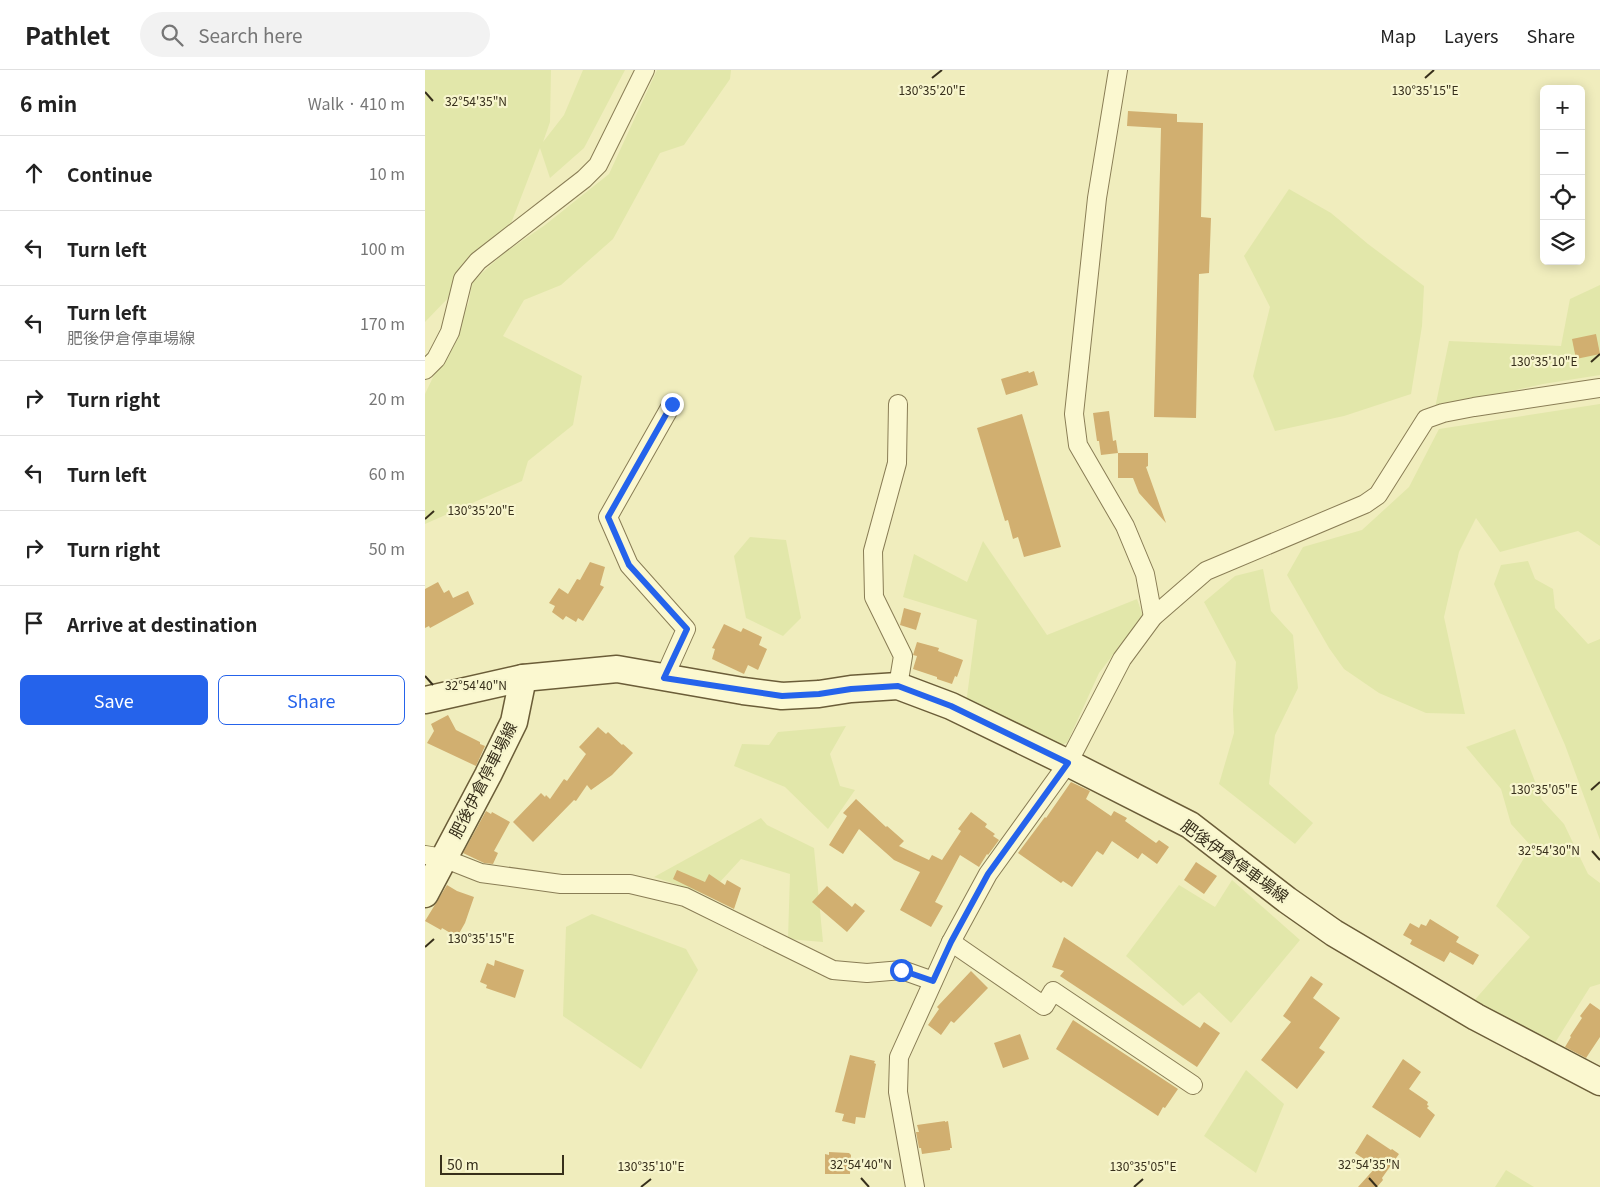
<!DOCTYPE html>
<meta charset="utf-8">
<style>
:root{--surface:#fff;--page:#f2f2f2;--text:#222;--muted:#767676;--line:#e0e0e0;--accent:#2563eb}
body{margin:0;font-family:Georgia,"Noto Sans JP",serif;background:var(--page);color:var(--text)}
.controls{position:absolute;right:15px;top:15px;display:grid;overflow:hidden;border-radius:8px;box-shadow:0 2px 12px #0003}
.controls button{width:45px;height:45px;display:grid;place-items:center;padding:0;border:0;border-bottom:1px solid var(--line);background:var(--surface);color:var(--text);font:25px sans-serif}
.scale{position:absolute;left:15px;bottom:12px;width:124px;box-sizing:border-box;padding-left:5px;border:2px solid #372f1b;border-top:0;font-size:14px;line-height:18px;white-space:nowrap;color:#372f1b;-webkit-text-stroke:4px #f7f5cd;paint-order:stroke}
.stop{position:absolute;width:15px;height:15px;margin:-11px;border:4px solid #2563eb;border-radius:50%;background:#fff}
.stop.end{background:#2563eb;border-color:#fff;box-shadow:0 1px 5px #0008}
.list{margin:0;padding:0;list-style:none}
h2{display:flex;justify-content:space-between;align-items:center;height:65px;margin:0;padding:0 20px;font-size:21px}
h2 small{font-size:16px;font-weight:400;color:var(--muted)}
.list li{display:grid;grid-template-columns:32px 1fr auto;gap:15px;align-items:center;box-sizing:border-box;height:75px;padding:0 20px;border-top:1px solid var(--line)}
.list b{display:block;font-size:19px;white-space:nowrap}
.list p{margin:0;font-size:16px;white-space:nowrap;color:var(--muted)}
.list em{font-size:16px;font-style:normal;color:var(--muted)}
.actions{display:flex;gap:10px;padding:15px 20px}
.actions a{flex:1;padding:11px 0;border:1px solid var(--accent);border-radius:8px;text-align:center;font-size:18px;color:var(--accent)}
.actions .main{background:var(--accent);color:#fff}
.icon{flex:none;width:28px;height:28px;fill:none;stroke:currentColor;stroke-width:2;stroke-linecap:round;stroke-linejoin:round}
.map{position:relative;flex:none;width:1175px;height:1117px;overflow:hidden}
header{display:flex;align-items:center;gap:30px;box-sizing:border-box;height:70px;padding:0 25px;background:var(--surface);border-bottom:1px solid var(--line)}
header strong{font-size:24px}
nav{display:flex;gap:28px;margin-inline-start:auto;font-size:18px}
.search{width:350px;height:45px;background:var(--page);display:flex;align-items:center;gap:12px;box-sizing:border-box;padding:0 18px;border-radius:28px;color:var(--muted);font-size:19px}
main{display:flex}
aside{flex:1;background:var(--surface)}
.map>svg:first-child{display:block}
.farmland{fill:#e2e7aa}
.building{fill:#d1af70}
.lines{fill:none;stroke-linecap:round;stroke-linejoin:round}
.minor-casing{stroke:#897d55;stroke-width:20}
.secondary-casing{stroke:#6b5d38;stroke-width:29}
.minor{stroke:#fbf8d0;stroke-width:18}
.secondary{stroke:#fbf8d0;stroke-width:26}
.route{stroke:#2563eb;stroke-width:6}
.ticks{fill:none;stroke:#372f1b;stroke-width:2}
.labels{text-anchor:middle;stroke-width:4.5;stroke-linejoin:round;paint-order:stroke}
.street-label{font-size:16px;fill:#372f1b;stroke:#f7f5cd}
.ticks-label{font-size:12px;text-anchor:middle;fill:#372f1b;stroke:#f7f5cd;stroke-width:4.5;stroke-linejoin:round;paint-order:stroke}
</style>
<header>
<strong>Pathlet</strong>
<div class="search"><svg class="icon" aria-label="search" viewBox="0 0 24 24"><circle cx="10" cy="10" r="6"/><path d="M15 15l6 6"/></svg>Search here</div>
<nav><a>Map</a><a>Layers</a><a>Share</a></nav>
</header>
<main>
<aside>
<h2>6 min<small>Walk · 410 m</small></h2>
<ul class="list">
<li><svg class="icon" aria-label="ahead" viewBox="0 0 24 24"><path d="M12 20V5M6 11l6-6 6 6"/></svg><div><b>Continue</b></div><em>10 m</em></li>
<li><svg class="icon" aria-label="left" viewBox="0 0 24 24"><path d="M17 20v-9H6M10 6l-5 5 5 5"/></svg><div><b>Turn left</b></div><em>100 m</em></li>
<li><svg class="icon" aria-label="left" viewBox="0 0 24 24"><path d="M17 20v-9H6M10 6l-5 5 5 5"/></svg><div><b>Turn left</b><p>肥後伊倉停車場線</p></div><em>170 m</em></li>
<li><svg class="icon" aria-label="right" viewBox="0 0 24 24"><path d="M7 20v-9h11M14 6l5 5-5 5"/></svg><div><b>Turn right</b></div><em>20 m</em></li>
<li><svg class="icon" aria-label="left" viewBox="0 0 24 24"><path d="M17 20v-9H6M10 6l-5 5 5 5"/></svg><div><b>Turn left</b></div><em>60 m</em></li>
<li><svg class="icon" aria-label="right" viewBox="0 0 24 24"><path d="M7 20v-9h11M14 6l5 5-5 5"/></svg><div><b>Turn right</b></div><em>50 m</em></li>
<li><svg class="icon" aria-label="arrive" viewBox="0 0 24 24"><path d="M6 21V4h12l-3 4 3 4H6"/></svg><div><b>Arrive at destination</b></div></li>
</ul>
<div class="actions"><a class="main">Save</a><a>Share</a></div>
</aside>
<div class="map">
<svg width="1175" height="1117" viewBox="0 0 1175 1117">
<rect width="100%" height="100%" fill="#f0edbd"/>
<!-- farmland -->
<g class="farmland">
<polygon points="0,0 126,0 125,52 118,72 139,45 158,0 200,0 159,78 125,108 115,78 80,169 0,252"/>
<polygon points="232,0 306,0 305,9 259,75 235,83 188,169 136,215 99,230 78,266 157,306 148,355 103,391 97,411 0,454 0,324 44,232 47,212 78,184 120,155 184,104"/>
<polygon points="864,119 906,143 943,174 999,216 997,256 986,324 919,346 850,361 828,306 845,237 819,186"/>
<polygon points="1175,215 1175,305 1118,314 1010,338 1024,271 1136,276 1145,229"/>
<polygon points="1175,334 1175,476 1153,461 1075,482 1051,448 1034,482 1019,547 1040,644 1001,643 954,623 919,599 904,578 862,505 878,477 937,460 984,417 1014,359"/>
<polygon points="325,467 361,470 376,548 358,566 321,548 309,486"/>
<polygon points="558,471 622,565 712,529 718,546 674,603 642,673 631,676 541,634 552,550 478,527 489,484 542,512"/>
<polygon points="1103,491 1110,509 1128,519 1130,538 1163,574 1175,569 1175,770 1140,675 1069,514 1076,495"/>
<polygon points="838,499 846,541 868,565 873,618 850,665 844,714 888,753 870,774 794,714 809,663 808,640 811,592 779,532 810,506"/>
<polygon points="421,656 405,684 415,716 430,720 403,759 360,717 309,696 317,674 344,675 353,662"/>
<polygon points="1090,659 1117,730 1139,754 1163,804 1175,813 1175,914 1165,917 1128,976 1047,933 1105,867 1071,836 1106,776 1086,754 1076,719 1041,677"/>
<polygon points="336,748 342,755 389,778 398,872 363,869 365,804 316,789 283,825 229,807"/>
<polygon points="807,810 875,870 806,953 774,922 758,936 701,886 754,815 790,837"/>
<polygon points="167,844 261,879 273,900 216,999 138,946 141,857"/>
<polygon points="821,1000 859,1034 831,1103 779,1066"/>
<polygon points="1081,1100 1109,1117 1070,1117"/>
</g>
<!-- building -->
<g class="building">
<polygon points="703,41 752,44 752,52 778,53 776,147 786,148 784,203 774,204 771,348 729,347 736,58 702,56"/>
<polygon points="1171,264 1175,284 1151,289 1147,269"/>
<polygon points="603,301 604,303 609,301 613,315 581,325 576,309"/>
<polygon points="684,341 688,371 691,370 693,383 676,385 674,371 672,371 668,343"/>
<polygon points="597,344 636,477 599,487 593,467 588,469 583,450 580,451 552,358"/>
<polygon points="693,383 723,383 723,396 721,397 741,453 714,423 708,408 693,408"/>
<polygon points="165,492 180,497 175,515 179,517 158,551 153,548 151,552 141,546 138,550 127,542 130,536 124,533 134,518 143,524 152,509 155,510"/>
<polygon points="13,512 19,523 24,520 28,528 43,521 49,534 5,558 4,556 0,558 0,519"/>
<polygon points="479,538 496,543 491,560 475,555"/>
<polygon points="299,554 316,562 318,558 337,567 334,575 342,579 333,600 323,595 319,604 287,589 290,579 287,578"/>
<polygon points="492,572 514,578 513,581 538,590 532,607 530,606 527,614 512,609 512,607 488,599 492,586 488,585"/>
<polygon points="23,645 31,660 55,672 55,674 60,676 51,696 2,673 9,661 6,654"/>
<polygon points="173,657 181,664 183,662 197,675 198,674 208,683 187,705 166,720 162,715 151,731 149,730 108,772 88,752 116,723 120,727 121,725 125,729 139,709 142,711 161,684 154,677"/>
<polygon points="646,712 665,721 661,729 686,746 689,741 702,748 700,751 731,773 734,770 744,777 732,794 717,783 713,789 687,771 678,785 672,781 647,817 638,811 636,813 593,783 620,747 621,748"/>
<polygon points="431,729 461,757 462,756 479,771 474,776 504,790 507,785 517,790 536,761 533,759 546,742 562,754 560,757 570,764 568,766 574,770 563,785 562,784 554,797 535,785 510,832 518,836 506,857 475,840 495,802 469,790 434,759 418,784 404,775 422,746 418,743"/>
<polygon points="61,741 66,744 67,742 85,752 69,781 73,783 68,794 59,793 38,783"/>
<polygon points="771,792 792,806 779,824 759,810"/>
<polygon points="252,800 280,812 284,804 300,815 302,810 316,818 309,839 248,809"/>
<polygon points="22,815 32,821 49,827 40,853 32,867 17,858 16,860 0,851"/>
<polygon points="402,816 427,837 430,833 440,841 422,862 387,832"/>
<polygon points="1005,849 1034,867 1031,872 1054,885 1048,895 1025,882 1019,892 985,874 987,870 978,865 985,853 994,858 996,854 1001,856"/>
<polygon points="639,867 775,958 779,952 795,963 772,997 635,906 639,901 627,897"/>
<polygon points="70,890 99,900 90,928 61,918 62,915 55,912 62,893 69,896"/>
<polygon points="546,901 563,918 529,953 526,951 516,965 503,955 514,939 512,937"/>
<polygon points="886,906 898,914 888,928 915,948 894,978 900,982 872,1019 836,990 866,952 858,946"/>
<polygon points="1165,933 1175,940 1175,967 1161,988 1140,977 1146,967 1145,966 1157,948 1155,946"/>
<polygon points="648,950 753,1019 740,1038 738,1037 733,1046 631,979"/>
<polygon points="595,964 604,989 578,998 569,973"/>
<polygon points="425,985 450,991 449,993 451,994 440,1048 431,1047 430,1054 417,1051 419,1044 410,1042"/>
<polygon points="978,989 996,1002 984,1019 1003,1032 1002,1035 1004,1036 1002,1038 1010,1045 995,1068 947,1037"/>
<polygon points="520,1051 520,1052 523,1051 527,1078 525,1078 525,1080 497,1084 496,1078 494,1078 491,1062 494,1062 492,1055"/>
<polygon points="942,1064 966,1080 967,1079 974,1084 957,1108 958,1110 952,1117 933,1117 951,1097 930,1083"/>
<polygon points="404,1082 424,1083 426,1085 425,1104 400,1104 400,1084 404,1085"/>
</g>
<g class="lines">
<!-- minor casing -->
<g class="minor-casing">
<g id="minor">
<polyline points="693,0 672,128 649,344 653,375 700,456 720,504 728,547"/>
<polyline points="0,300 11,289 25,262 38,209 53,191 159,109 173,95 220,0"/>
<polyline points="473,334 472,393 448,481 449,527 478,586 473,616"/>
<polyline points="239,608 261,559 204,495 183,447 247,334"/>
<polyline points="0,785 18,788 56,803 136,814 205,814 260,827 408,900 442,903 477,900 508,911"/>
<polyline points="526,872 619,936 628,921 768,1015"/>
<polyline points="490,1117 473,1022 474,987 526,872 563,804 643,693 697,589 728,547 781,501 940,434 953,425 1001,349 1018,343 1049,337 1175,318"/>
</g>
</g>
<!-- secondary casing -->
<g class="secondary-casing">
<g id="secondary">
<polyline points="0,630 98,608 192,599 318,621 357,626 394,624 426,619 473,616 526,636 643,693 765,755 862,830 909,863 1051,947 1175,1012"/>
<polyline points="0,824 63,705 89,652 98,608"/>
</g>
</g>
<!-- minor -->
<use href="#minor" class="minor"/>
<!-- secondary -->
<use href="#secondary" class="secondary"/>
</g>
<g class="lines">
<!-- route -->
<polyline class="route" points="247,334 183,447 204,495 262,559 239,608 357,626 394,624 426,619 473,616 526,636 643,693 563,804 526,872 508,911 476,900"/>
</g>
<!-- ticks -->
<path class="ticks" d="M507,8L517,0M1000,8L1009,0M0,22L8,31M1166,292L1175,284M0,449L9,441M0,606L8,615M1166,720L1175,712M1167,781L1175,790M0,877L9,869M436,1108L444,1117M944,1108L952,1117M216,1117L226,1109M709,1117L718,1109"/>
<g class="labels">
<!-- street labels -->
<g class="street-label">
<text transform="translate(58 710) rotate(-63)" y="6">肥後伊倉停車場線</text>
<text transform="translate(810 791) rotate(36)" y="6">肥後伊倉停車場線</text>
</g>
</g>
<g class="ticks-label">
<text x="507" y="25">130°35'20"E</text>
<text x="1000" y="25">130°35'15"E</text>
<text x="51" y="36">32°54'35"N</text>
<text x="1119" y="296">130°35'10"E</text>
<text x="56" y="445">130°35'20"E</text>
<text x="51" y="620">32°54'40"N</text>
<text x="1119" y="724">130°35'05"E</text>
<text x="1124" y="785">32°54'30"N</text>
<text x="56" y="873">130°35'15"E</text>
<text x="436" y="1099">32°54'40"N</text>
<text x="944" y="1099">32°54'35"N</text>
<text x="226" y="1101">130°35'10"E</text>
<text x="718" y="1101">130°35'05"E</text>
</g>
</svg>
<div class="controls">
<button>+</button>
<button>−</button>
<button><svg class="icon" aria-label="locate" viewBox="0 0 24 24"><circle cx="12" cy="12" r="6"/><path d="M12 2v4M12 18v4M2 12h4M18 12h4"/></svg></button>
<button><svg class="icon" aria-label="layers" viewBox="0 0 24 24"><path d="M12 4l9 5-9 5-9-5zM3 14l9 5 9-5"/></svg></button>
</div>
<div class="scale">50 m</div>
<div class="stop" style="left:476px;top:900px"></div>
<div class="stop end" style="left:247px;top:334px"></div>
</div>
</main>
